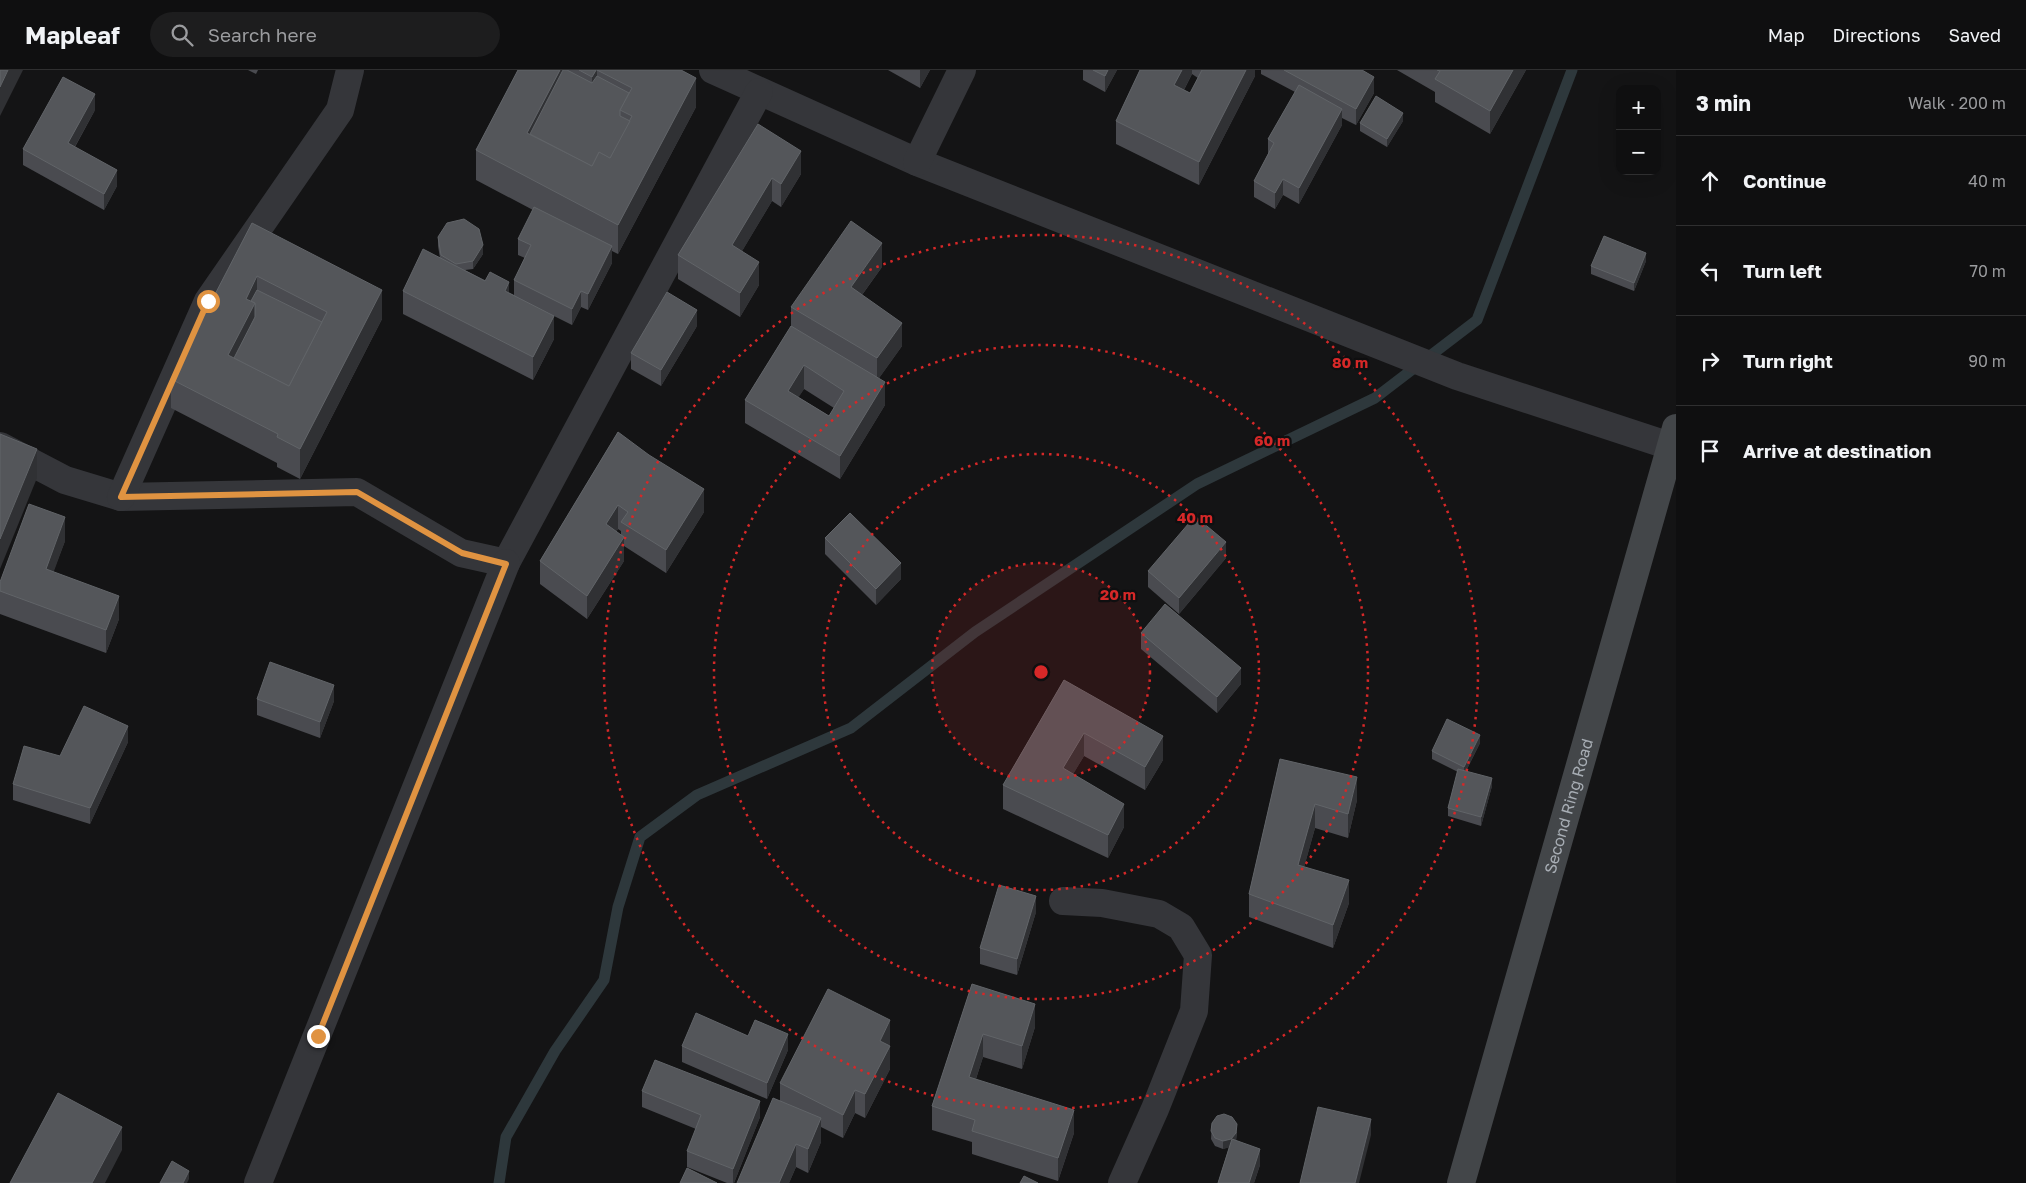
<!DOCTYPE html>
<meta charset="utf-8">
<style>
:root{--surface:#0f0f10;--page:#1d1d1e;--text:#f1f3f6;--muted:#9b9c9f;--line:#2f2f30}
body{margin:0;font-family:"Golos Text",sans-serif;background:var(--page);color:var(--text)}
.controls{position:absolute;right:15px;top:15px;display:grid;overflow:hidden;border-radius:10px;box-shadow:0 5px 20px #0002}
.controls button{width:45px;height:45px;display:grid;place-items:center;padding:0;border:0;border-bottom:1px solid var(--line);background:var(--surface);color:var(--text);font:25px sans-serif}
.stop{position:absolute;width:15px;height:15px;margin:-11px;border:4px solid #e09341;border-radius:50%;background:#fff}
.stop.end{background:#e09341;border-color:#fff;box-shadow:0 1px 5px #0008}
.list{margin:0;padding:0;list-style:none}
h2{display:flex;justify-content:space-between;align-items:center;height:65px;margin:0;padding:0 20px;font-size:21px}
h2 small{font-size:16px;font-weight:400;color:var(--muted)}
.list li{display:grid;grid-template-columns:32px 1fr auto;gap:15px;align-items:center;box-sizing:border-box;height:90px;padding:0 20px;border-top:1px solid var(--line)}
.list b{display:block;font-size:19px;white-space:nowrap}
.list em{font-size:16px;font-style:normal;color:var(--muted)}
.icon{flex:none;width:28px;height:28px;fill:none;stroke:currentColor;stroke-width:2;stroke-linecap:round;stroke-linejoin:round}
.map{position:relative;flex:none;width:1676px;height:1113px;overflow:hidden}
header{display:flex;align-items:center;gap:30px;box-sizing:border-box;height:70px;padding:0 25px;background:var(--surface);border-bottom:1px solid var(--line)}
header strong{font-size:24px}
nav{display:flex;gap:28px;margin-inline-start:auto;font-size:18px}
.search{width:350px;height:45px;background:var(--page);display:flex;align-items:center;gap:12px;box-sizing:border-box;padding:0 18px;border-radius:28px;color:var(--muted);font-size:19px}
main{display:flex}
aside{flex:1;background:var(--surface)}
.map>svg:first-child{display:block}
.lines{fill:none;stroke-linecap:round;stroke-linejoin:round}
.stream{stroke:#2e383c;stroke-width:11}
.minor{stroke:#35363a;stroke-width:28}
.secondary{stroke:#434649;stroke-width:28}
.wall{fill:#4a4b50;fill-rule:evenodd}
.shaded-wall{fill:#303134}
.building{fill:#54565a;stroke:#616468;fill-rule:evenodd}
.route{stroke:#e09341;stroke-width:6}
.ring{fill:none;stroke:#d62828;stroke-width:2.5;stroke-dasharray:2.5 5}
.labels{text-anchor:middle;stroke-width:4.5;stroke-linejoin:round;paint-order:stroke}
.street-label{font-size:16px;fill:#a7adb4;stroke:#0f0f10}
.centre{fill:#d62828;stroke:#0f0f10;stroke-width:2.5}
.ring-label{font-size:15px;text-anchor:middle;font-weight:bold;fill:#d62828;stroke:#0f0f10;stroke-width:4.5;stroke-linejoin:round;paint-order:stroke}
</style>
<header>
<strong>Mapleaf</strong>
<div class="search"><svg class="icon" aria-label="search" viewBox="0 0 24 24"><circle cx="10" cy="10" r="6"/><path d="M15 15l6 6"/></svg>Search here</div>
<nav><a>Map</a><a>Directions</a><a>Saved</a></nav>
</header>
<main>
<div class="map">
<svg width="1676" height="1113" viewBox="0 0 1676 1113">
<rect width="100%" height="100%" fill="#141415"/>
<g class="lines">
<!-- stream -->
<polyline class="stream" points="499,1113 506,1067 555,981 604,910 618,837 640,767 697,725 851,658 975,562 1197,414 1375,328 1477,250 1572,0"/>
<!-- minor -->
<g class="minor">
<polyline points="713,0 917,92 1457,306 1676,378"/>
<polyline points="917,92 962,0"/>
<polyline points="0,376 65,410 121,427 357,422 461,483 506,493 759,22"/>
<polyline points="121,427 208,231 340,40 350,0"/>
<polyline points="1063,831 1102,833 1159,844 1181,857 1198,885 1194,941 1155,1039 1122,1113"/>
<polyline points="258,1113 506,493"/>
</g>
<!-- secondary -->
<path class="secondary" id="s1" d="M1461,1113L1676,358"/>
</g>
<!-- wall -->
<g class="wall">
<polygon points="248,0 258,0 256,4"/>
<polygon points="518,0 681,0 696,37 618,184 612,181 612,193 588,240 581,237 572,255 554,246 554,269 533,310 403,244 403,221 440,188 438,176 438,167 483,184 473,199 465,200 514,225 514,210 525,188 518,185 518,169 533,140 476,110 476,80"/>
<polygon points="888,0 930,0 920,18"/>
<polygon points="1083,0 1117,0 1105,22 1083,10"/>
<path d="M1140,0H1255V6L1199,115L1116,74V51ZM1192,4L1198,8L1190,23L1184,20Z"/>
<polygon points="1261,0 1362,0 1374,23 1356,55 1342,48 1342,55 1299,134 1283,125 1275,139 1254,127 1254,111 1268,84 1268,69 1295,22 1261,4"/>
<polygon points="1397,0 1526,0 1490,64 1435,32 1435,22"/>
<polygon points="95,40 75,77 117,116 104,140 23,95 23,79"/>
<polygon points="1403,51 1387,77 1360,61 1360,53"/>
<polygon points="758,54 801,104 781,137 772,131 742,181 759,215 740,247 678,209 678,185"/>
<polygon points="252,153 382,249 300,409 277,397 277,393 171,338 171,309"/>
<polygon points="1646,191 1634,221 1591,204 1591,196"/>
<path d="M882,197L862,225L902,276L879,308L885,335L840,409L745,353V330L791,256V237ZM804,319L834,338L829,346L798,327Z"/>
<polygon points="697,256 661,316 631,299 631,283"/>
<path d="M618,362L704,442L666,503L624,476V491L587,549L540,514V491ZM618,459L621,461V466L616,462Z"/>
<polygon points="825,468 901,509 876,535 825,484"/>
<polygon points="65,471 53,502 119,549 106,583 0,544 0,512"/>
<polygon points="1226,488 1179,544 1148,517 1148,501"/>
<polygon points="1141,563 1241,614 1217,643 1141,579"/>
<polygon points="1064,610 1163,690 1145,720 1084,686 1073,704 1124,757 1108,788 1003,739 1003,715"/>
<polygon points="257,629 334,631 320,668 257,645"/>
<polygon points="128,672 90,754 13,730 13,714 60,686"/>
<polygon points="1480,673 1466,701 1492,716 1481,756 1448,746 1448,738 1458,702 1432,689 1432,681"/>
<polygon points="1280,689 1357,730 1348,768 1315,758 1304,797 1349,833 1333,878 1249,847 1249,824"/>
<polygon points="1036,842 1017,905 980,894 980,878"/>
<polygon points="972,914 1035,957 1022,999 983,987 976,1009 1074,1063 1058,1111 972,1084 972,1072 932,1060 932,1036"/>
<polygon points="748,966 788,980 767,1029 682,992 682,976"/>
<polygon points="890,973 889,976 890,999 865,1048 855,1043 843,1068 821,1057 821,1072 808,1103 796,1097 789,1113 737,1113 780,1031 780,1013"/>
<polygon points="642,1021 760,1047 734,1113 727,1113 687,1097 687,1081 696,1059 642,1037"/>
<polygon points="1212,1053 1237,1062 1236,1071 1260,1095 1254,1113 1218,1113 1229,1077 1223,1079 1215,1076 1211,1069"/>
</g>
<!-- shaded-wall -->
<g class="shaded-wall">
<polygon points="8,0 23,0 0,46 0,17"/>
<polygon points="560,0 564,0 537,74 527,63"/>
<polygon points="597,0 597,29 592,36 592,7"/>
<polygon points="920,0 930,0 920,18"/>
<polygon points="1108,0 1117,0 1105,22 1105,6"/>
<polygon points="1182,0 1192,0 1192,4 1174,39 1174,15"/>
<polygon points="1246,0 1255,0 1255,6 1199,115 1199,92"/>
<polygon points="1513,0 1526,0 1490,64 1490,41"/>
<polygon points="1374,7 1374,23 1356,55 1356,39"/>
<polygon points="696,8 696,37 618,184 618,155"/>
<polygon points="95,24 95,40 68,89 68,73"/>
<polygon points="1342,39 1342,55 1299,134 1299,118"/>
<polygon points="1403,43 1403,51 1387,77 1387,69"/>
<polygon points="801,81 801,104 781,137 781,114"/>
<polygon points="117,100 117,116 104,140 104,124"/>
<polygon points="772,108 772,131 732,198 732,175"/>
<polygon points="1283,109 1283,125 1275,139 1275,123"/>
<polygon points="882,173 882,197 851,240 851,217"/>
<polygon points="483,175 483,184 473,199 473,191"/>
<polygon points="612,176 612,193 588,240 588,224"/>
<polygon points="1646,183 1646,191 1634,221 1634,213"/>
<polygon points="759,192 759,215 740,247 740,223"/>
<polygon points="257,206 257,236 255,263 228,299 228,285 246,229"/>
<polygon points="509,212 509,236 505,221"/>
<polygon points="382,220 382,249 300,409 300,379"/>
<polygon points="581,221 581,237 572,255 572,239"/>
<polygon points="697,240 697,256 661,316 661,300"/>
<polygon points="554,246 554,269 533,310 533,287"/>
<polygon points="902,253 902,276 877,311 877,288"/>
<polygon points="804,295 804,319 788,344 788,321"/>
<polygon points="885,312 885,335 840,409 840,386"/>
<polygon points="37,379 37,408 0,499 0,469"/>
<polygon points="704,419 704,442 666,503 666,480"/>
<polygon points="618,435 618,459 606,478 606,454"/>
<polygon points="65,447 65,471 46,523 46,499"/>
<polygon points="624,467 624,491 587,549 587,526"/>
<polygon points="1226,472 1226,488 1179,544 1179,528"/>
<polygon points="901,493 901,509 876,535 876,519"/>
<polygon points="119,526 119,549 106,583 106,560"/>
<polygon points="1241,598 1241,614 1217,643 1217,627"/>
<polygon points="334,615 334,631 320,668 320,652"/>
<polygon points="128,656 128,672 90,754 90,738"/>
<polygon points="1084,663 1084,686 1063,721 1063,698"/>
<polygon points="1480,665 1480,673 1464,705 1464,697"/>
<polygon points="1163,666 1163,690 1145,720 1145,697"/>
<polygon points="1357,707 1357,730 1348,768 1348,744"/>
<polygon points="1492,708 1492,716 1481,756 1481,747"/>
<polygon points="1124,734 1124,757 1108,788 1108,765"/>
<polygon points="1315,734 1315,758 1298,819 1298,795"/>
<polygon points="1349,810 1349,833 1333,878 1333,855"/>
<polygon points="1036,826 1036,842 1017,905 1017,889"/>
<polygon points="1035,934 1035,957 1022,999 1022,976"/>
<polygon points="890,950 890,973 880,994 880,971"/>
<polygon points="788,964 788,980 767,1029 767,1013"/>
<polygon points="983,964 983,987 969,1030 969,1007"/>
<polygon points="890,976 890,999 865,1048 865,1024"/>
<polygon points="855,1020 855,1043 843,1068 843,1045"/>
<polygon points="760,1031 760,1047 734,1113 733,1113 733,1099"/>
<polygon points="1074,1040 1074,1063 1058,1111 1058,1088"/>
<polygon points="821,1048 821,1072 808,1103 808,1079"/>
<polygon points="1371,1049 1371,1065 1359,1113 1355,1113"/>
<polygon points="1237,1054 1236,1071 1231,1077 1223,1079 1223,1071"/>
<polygon points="122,1057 122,1080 105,1113 92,1113"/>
<polygon points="796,1074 796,1097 789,1113 779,1113"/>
<polygon points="1260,1079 1260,1095 1254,1113 1249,1113"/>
<polygon points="189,1101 189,1109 187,1113 183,1113"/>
</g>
<!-- building -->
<g class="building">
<polygon points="0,0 8,0 0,17"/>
<polygon points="518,0 560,0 527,63 592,96 599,82 610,88 632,46 620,40 632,18 597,0 681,0 696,8 618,155 476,80"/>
<polygon points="563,0 567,0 592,13 597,6 629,23 620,40 620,46 630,51 610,88 599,82 592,96 530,64"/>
<polygon points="579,0 596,0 592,7"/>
<polygon points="1093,0 1108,0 1105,6"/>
<polygon points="1140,0 1182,0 1174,15 1190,23 1202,0 1246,0 1199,92 1116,51"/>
<polygon points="1284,0 1362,0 1374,7 1356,39"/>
<polygon points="1437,0 1513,0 1490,41 1435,9 1440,1"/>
<polygon points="63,7 95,24 68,73 117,100 104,124 23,79"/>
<polygon points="1299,15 1342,39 1299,118 1283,109 1275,123 1254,111 1274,73 1268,69"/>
<polygon points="1376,26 1403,43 1387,69 1360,53"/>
<polygon points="758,54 801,81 781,114 772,108 732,175 759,192 740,223 678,185"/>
<polygon points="534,137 612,176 588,224 581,221 572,239 514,210 531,175 518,169"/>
<polygon points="464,149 479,159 483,175 473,191 456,194 441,185 438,167 447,153"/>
<polygon points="851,151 882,173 851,217 902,253 877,288 791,237"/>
<path d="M252,153L382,220L300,379L277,367L278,364L171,309ZM257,206L327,242L289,316L228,285L255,233L246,229Z"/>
<polygon points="1604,166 1646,183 1634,213 1591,196"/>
<polygon points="423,179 485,211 490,202 509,212 505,221 554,246 533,287 403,221"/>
<polygon points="257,220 322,252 289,316 234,288 255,247 255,233 251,231"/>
<polygon points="667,222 697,240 661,300 631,283"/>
<path d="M791,256L885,312L840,386L745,330ZM804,295L844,321L829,346L788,321Z"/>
<polygon points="618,362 649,385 704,419 666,480 621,452 628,442 618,435 606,454 624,467 587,526 540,491"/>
<polygon points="0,364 37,379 0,469"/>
<polygon points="29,434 65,447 46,499 119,526 106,560 0,521 0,512"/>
<polygon points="850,443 901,493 876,519 825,468"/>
<polygon points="1195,446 1226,472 1179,528 1148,501"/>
<polygon points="1165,534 1241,598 1217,627 1141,563"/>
<polygon points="270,592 334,615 320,652 257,629"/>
<polygon points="1064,610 1163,666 1145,697 1084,663 1063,698 1124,734 1108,765 1003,715"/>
<polygon points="84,636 128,656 90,738 13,714 24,676 60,686"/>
<polygon points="1447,649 1480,665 1464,697 1432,681"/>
<polygon points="1280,689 1357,707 1348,744 1315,734 1298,795 1349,810 1333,855 1249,824"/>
<polygon points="1458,699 1492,708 1481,747 1448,738"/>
<polygon points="999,815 1036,826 1017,889 980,878"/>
<polygon points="972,914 1035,934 1022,976 983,964 969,1007 1074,1040 1058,1088 972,1061 975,1050 932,1036"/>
<polygon points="828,919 890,950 880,971 890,976 865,1024 855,1020 843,1045 780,1013"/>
<polygon points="696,943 748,966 755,950 788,964 767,1013 682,976"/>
<polygon points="655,990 760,1031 733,1099 687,1081 701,1045 642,1021"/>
<polygon points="58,1023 122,1057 92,1113 10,1113"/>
<polygon points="773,1028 821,1048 808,1079 796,1074 779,1113 737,1113"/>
<polygon points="1318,1037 1371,1049 1355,1113 1300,1113"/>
<polygon points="1224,1044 1232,1047 1237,1054 1236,1063 1231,1069 1223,1071 1215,1068 1211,1061 1212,1053 1217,1046"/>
<polygon points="1232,1069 1260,1079 1249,1113 1218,1113"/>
<polygon points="172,1091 189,1101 183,1113 160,1113"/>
<polygon points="687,1098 717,1113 680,1113"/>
<polygon points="1024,1106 1038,1113 1020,1113"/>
</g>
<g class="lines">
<!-- route -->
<polyline class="route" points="208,231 121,427 357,422 462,483 506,494 318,966"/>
</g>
<!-- distance rings -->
<circle cx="1041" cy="602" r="109" fill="#d62828" fill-opacity=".12"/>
<g class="ring">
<circle cx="1041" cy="602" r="109"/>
<circle cx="1041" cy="602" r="218"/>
<circle cx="1041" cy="602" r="327"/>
<circle cx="1041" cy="602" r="437"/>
</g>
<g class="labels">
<!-- street labels -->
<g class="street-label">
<text dy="6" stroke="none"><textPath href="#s1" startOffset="392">Second Ring Road</textPath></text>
</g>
</g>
<circle cx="1041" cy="602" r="8" class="centre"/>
<g class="ring-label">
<text x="1350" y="298">80 m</text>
<text x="1272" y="376">60 m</text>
<text x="1195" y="453">40 m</text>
<text x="1118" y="530">20 m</text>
</g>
</svg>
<div class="controls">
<button>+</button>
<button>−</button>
</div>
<div class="stop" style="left:208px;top:231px"></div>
<div class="stop end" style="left:318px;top:966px"></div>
</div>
<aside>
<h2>3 min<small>Walk · 200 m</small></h2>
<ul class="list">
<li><svg class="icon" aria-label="ahead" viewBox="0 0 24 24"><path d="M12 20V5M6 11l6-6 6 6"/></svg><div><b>Continue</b></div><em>40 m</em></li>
<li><svg class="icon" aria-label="left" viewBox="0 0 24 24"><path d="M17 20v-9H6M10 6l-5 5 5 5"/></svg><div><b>Turn left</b></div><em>70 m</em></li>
<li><svg class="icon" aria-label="right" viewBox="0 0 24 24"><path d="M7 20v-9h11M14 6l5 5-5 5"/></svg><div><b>Turn right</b></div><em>90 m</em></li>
<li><svg class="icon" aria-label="arrive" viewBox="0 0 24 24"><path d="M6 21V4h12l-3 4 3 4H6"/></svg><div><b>Arrive at destination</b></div></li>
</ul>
</aside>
</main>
